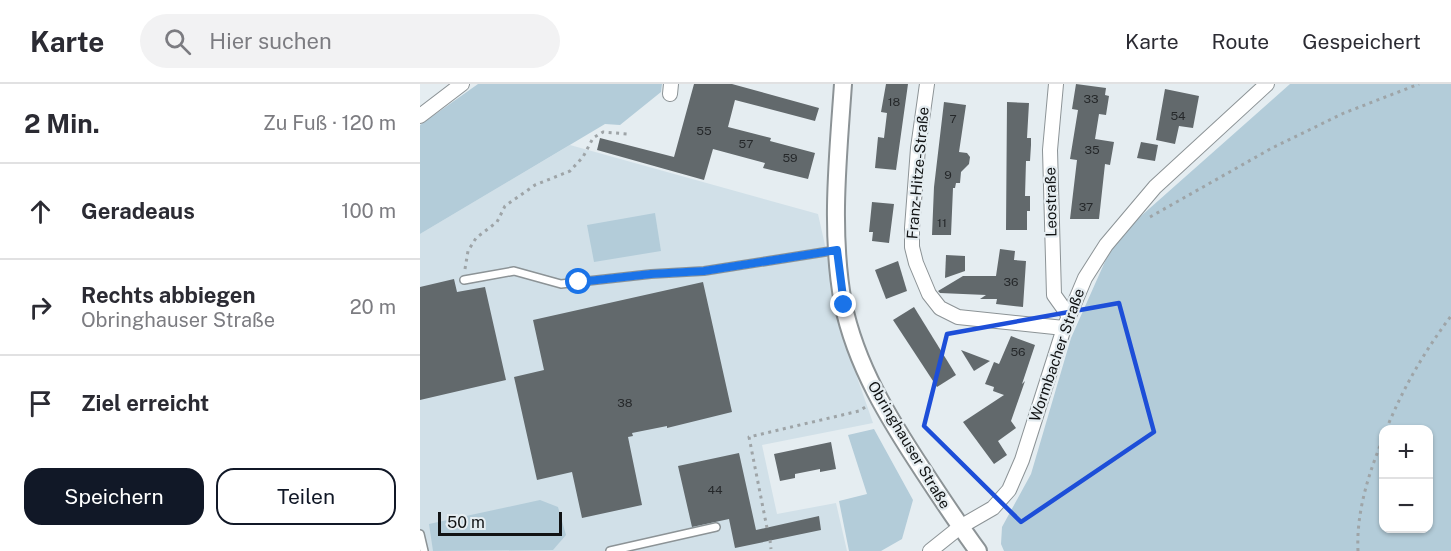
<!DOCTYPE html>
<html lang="de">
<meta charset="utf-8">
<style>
:root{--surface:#fff;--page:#f2f2f3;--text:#2b2b33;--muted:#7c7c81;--line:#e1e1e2;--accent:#111827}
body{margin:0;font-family:"Public Sans",sans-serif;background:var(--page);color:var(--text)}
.controls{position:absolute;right:18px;bottom:18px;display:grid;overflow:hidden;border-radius:12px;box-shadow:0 2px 4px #0004}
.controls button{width:54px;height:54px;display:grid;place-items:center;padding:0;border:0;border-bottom:2px solid var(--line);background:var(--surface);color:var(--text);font:30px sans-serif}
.scale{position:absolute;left:18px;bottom:15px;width:124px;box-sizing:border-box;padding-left:6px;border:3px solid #111314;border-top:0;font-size:16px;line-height:21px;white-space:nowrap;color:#111314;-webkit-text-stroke:4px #e5edf1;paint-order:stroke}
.stop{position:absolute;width:18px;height:18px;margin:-14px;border:4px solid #1a73e8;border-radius:50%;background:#fff}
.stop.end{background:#1a73e8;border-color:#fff;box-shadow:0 2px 6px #0008}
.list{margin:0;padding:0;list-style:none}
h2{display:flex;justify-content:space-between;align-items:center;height:78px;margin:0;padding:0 24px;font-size:26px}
h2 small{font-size:20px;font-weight:400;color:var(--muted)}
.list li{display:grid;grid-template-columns:39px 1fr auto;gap:18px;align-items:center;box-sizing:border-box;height:96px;padding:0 24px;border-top:2px solid var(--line)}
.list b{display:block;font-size:22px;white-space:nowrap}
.list p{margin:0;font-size:20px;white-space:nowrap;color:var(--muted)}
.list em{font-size:20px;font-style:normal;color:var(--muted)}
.actions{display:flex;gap:12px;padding:18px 24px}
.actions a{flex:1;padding:14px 0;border:2px solid var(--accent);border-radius:18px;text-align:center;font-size:21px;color:var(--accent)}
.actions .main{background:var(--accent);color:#fff}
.icon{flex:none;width:33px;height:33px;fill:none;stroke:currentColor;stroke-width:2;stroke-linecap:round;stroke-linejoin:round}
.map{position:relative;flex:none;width:1031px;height:467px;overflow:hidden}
header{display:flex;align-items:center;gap:36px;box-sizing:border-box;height:84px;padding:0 30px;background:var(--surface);border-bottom:2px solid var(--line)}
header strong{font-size:28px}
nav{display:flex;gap:33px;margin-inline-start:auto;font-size:21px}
.search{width:420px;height:54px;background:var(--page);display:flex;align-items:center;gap:15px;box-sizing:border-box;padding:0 21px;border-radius:33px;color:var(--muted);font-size:22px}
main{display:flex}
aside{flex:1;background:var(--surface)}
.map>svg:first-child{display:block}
.built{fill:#d1e0e8}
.green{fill:#b3ccd9;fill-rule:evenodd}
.building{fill:#62696c}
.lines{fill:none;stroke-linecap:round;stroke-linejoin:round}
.service-casing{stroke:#8c9396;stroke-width:10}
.minor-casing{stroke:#8c9396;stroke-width:16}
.tertiary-casing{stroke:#8c9396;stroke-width:20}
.path{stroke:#9ea4a7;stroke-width:3;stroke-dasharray:3 4.5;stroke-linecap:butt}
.service{stroke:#fff;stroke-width:7}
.minor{stroke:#fff;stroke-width:14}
.tertiary{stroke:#fff;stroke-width:16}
.route{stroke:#1a73e8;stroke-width:8}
.marked{fill:none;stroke:#1d4ed8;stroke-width:4.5;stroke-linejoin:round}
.labels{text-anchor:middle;stroke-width:4.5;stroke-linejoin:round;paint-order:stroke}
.number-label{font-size:12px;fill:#25282a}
.street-label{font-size:15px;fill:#111314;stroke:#e5edf1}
</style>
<header>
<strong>Karte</strong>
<div class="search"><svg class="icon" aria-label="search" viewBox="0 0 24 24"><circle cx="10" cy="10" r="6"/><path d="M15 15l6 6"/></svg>Hier suchen</div>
<nav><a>Karte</a><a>Route</a><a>Gespeichert</a></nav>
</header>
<main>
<aside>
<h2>2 Min.<small>Zu Fuß · 120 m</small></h2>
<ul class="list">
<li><svg class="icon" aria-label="ahead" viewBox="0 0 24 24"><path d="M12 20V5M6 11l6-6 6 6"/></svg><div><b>Geradeaus</b></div><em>100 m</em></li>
<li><svg class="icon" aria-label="right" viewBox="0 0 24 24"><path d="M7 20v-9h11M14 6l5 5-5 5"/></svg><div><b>Rechts abbiegen</b><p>Obringhauser Straße</p></div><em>20 m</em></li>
<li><svg class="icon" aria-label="arrive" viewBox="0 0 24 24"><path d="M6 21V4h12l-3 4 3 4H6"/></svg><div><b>Ziel erreicht</b></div></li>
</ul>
<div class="actions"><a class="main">Speichern</a><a>Teilen</a></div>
</aside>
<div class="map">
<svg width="1031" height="467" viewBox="0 0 1031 467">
<rect width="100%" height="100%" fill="#e5edf1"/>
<!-- built -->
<polygon class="built" points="150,61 398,130 430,273 453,339 342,361 357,430 416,419 427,467 0,467 0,150"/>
<!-- green -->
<g class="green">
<polygon points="58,0 242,0 241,8 200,41 185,40 0,150 0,41"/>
<path d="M870,0H1031V467H584L581,460L582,443L611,390L651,254L695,155ZM964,346H1008V444H964Z"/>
<polygon points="235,129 241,167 174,178 167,141"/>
<polygon points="454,345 493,416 482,455 461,467 429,467 419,417 447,410 428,351"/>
<polygon points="120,416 138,423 146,451 133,466 13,467 9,440"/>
</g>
<!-- building -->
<g class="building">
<polygon points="274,0 312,0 399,24 395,37 315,16 308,43 351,54 350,57 395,69 388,95 343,84 345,79 293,65 284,96 177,66 180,54 254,73"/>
<polygon points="466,0 488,0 476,86 455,84 458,53 464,54 467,29 461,28"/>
<polygon points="656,0 686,4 685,11 689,12 686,31 679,30 675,55 694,58 690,81 685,80 679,135 650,135 657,76 650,75 658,26 652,25"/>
<polygon points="745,5 779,12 773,44 759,42 755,60 736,56"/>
<polygon points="524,18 546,21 539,68 547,69 550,73 549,80 541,88 540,99 536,99 535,104 533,104 531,151 512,151 514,103"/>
<polygon points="587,18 609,19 607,54 611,54 611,61 610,77 606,77 605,112 610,112 610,127 607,127 607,146 586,146"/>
<polygon points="721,58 738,61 735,77 717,74"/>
<polygon points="452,118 474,120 469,159 452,157 453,148 449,148"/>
<polygon points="580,165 595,167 594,176 606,177 603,223 576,220 577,215 560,215 566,211 520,209 518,207 543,192 576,192"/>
<polygon points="526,171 545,172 545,187 525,194"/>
<polygon points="478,177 487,207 466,215 455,186"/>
<polygon points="34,195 37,208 65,203 86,296 0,316 0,203"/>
<polygon points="283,198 312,328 247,344 247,342 212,349 213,352 208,353 222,421 162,434 152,388 117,396 94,293 124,286 113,236"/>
<polygon points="494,223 536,291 517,303 473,236"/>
<polygon points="591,252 615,261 602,300 605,297 591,337 596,344 578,357 587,371 574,380 543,338 584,311 573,307 574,303 565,300 574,278 579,280"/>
<polygon points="541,266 570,277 554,287"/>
<polygon points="411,358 416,385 400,388 400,385 375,390 375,394 360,397 354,370"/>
<polygon points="319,369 336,446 399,432 401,446 315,464 309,435 272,443 258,382"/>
</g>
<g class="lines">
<!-- service casing -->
<g class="service-casing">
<g id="service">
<polyline points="44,196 94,187 141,200 231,190 284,187 417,166"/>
<polyline points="0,450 4,467"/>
<polyline points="190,467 296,443"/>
</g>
</g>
<!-- minor casing -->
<g class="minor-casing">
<g id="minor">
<polyline points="507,0 498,64 492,144 492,163 496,179 509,210 520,224 538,233 644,244"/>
<polyline points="636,0 630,66 634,211 649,232"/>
<polyline points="250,10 251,0"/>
<polyline points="0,32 42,0"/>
<polyline points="510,467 540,443 573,424 589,406 602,376 644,244 665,194 686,161 735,103 847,0"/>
</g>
</g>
<!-- tertiary casing -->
<g class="tertiary-casing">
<path id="tertiary" d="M423,0C418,72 410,148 423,219C436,282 469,335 504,388C521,414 539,441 558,467"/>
</g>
<!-- path -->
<g class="path">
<polyline points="730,133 852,64 924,29 999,0"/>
<polyline points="45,185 48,167 56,154 77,138 85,122 115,101 150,87 163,73 173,54 183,48 208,50"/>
<path d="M966,346C983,304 1004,268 1031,232"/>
<polyline points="347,444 329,353 439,327 447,322"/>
<polyline points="350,456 351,465"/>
<path d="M938,467C936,428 949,388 964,352"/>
</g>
<!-- service -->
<use href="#service" class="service"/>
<!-- minor -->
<use href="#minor" class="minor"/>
<!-- tertiary -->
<use href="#tertiary" class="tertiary"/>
</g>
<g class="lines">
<!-- route -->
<polyline class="route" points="159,198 231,190 284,187 417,166 424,221"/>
</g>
<!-- marked area -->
<path class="marked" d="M699,219L734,348L601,438L504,342L527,250Z"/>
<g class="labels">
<!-- number labels -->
<g class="number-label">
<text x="671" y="19">33</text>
<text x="474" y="22">18</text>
<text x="758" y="36">54</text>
<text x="533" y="39">7</text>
<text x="284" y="51">55</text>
<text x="326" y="64">57</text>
<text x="672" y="70">35</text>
<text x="370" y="78">59</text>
<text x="528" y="95">9</text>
<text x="666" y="127">37</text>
<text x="522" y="143">11</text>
<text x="591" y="202">36</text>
<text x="598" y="272">56</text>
<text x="205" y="323">38</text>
<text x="295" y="410">44</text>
</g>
<!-- street labels -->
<g class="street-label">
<text transform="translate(498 89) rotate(-85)" y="5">Franz-Hitze-Straße</text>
<text transform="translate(631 118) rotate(-91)" y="5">Leostraße</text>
<text transform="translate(637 271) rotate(-71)" y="5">Wormbacher Straße</text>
<text transform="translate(489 361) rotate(59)" y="5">Obringhauser Straße</text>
</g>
</g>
</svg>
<div class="controls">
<button>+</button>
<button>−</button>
</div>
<div class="scale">50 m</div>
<div class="stop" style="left:159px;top:198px"></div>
<div class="stop end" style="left:424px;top:221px"></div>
</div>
</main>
